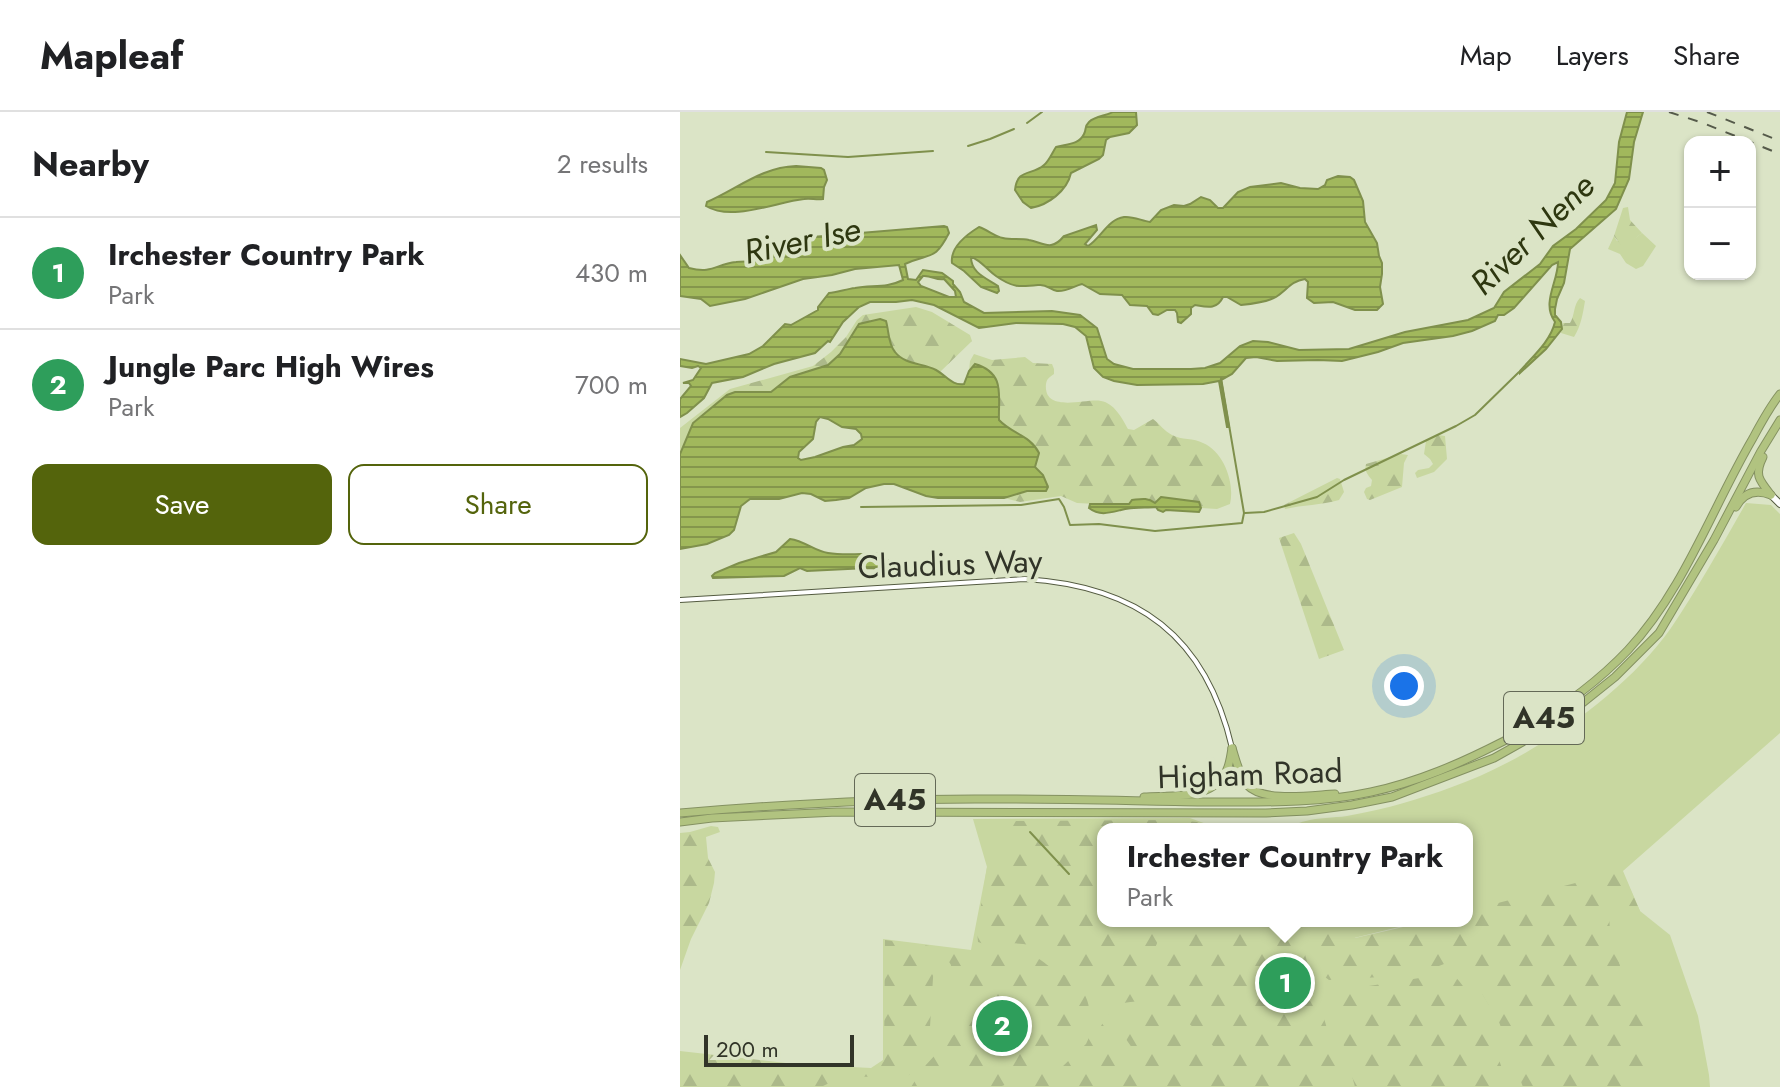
<!DOCTYPE html>
<meta charset="utf-8">
<style>
:root{--surface:#fff;--page:#f2f2f2;--text:#202124;--muted:#757577;--line:#e0e0e0;--accent:#54640c}
body{margin:0;font-family:Jost,sans-serif;background:var(--page);color:var(--text)}
.controls{position:absolute;right:24px;top:24px;display:grid;overflow:hidden;border-radius:16px;box-shadow:0 2px 6px #0004}
.controls button{width:72px;height:72px;display:grid;place-items:center;padding:0;border:0;border-bottom:2px solid var(--line);background:var(--surface);color:var(--text);font:40px sans-serif}
.scale{position:absolute;left:24px;bottom:20px;width:150px;box-sizing:border-box;padding-left:8px;border:4px solid #313428;border-top:0;font-size:22px;line-height:28px;white-space:nowrap;color:#313428;-webkit-text-stroke:6px #dbe4c6;paint-order:stroke}
.you{position:absolute;left:724px;top:574px;width:28px;height:28px;margin:-20px;border:6px solid #fff;border-radius:50%;background:#1a73e8;box-shadow:0 0 0 12px #1a73e833}
.badge{display:grid;place-items:center;width:52px;height:52px;border-radius:50%;background:var(--accent);color:#fff;font-size:26px;font-weight:700}
.pin{position:absolute;translate:-50% -50%;border:4px solid #fff;box-shadow:0 2px 8px #0006}
.popup{position:absolute;left:417px;top:711px;width:376px;height:104px;box-sizing:border-box;display:grid;place-content:center;border-radius:16px;background:var(--surface);filter:drop-shadow(0 2px 6px #0005);font-size:26px;white-space:nowrap;color:var(--muted)}
.popup b{font-size:30px;color:var(--text)}
.popup::after{content:'';position:absolute;left:50%;top:100%;margin-left:-16px;border:16px solid transparent;border-top-color:var(--surface)}
.list{margin:0;padding:0;list-style:none}
h2{display:flex;justify-content:space-between;align-items:center;height:104px;margin:0;padding:0 32px;font-size:34px}
h2 small{font-size:26px;font-weight:400;color:var(--muted)}
.list li{display:grid;grid-template-columns:52px 1fr auto;gap:24px;align-items:center;box-sizing:border-box;height:112px;padding:0 32px;border-top:2px solid var(--line)}
.list b{display:block;font-size:30px;white-space:nowrap}
.list p{margin:0;font-size:26px;white-space:nowrap;color:var(--muted)}
.list em{font-size:26px;font-style:normal;color:var(--muted)}
.actions{display:flex;gap:16px;padding:24px 32px}
.actions a{flex:1;padding:18px 0;border:2px solid var(--accent);border-radius:16px;text-align:center;font-size:28px;color:var(--accent)}
.actions .main{background:var(--accent);color:#fff}
.map{position:relative;flex:none;width:1100px;height:975px;overflow:hidden}
header{display:flex;align-items:center;gap:48px;box-sizing:border-box;height:112px;padding:0 40px;background:var(--surface);border-bottom:2px solid var(--line)}
header strong{font-size:38px}
nav{display:flex;gap:44px;margin-inline-start:auto;font-size:28px}
main{display:flex}
aside{flex:1;background:var(--surface)}
.map>svg:first-child{display:block}
.green{fill:#c8d7a0}
.forest{fill:url(#forest-firs)}
.water{fill:url(#water-rules);stroke:#7f904c;stroke-width:2;fill-rule:evenodd}
.lines{fill:none;stroke-linecap:round;stroke-linejoin:round}
.stream{stroke:#7f904c;stroke-width:2}
.street-casing{stroke:#545b41;stroke-width:6}
.secondary-casing{stroke:#545b41;stroke-width:8}
.highway-casing{stroke:#849161;stroke-width:9}
.street{stroke:#fff;stroke-width:4}
.secondary{stroke:#fff;stroke-width:6}
.highway{stroke:#b1c380;stroke-width:7}
.rail{stroke:#555a4a;stroke-width:2;stroke-dasharray:10 10;stroke-linecap:butt}
.labels{text-anchor:middle;stroke-width:8;stroke-linejoin:round;paint-order:stroke}
.shield{fill:#dbe4c6;stroke:#646957;stroke-width:2}
.shield-label{font-size:30px;font-weight:bold;fill:#313428}
.street-label{font-size:32px;fill:#313428;stroke:#dbe4c6}
.water-label{font-size:34px;font-style:italic;fill:#2e3710;stroke:#dbe4c6}
</style>
<header>
<strong>Mapleaf</strong>
<nav><a>Map</a><a>Layers</a><a>Share</a></nav>
</header>
<main>
<aside>
<h2>Nearby<small>2 results</small></h2>
<ul class="list">
<li><span class="badge" style="background:#2e9e5b">1</span><div><b>Irchester Country Park</b><p>Park</p></div><em>430 m</em></li>
<li><span class="badge" style="background:#2e9e5b">2</span><div><b>Jungle Parc High Wires</b><p>Park</p></div><em>700 m</em></li>
</ul>
<div class="actions"><a class="main">Save</a><a>Share</a></div>
</aside>
<div class="map">
<svg width="1100" height="975" viewBox="0 0 1100 975">
<defs>
<pattern id="forest-firs" width="22" height="20" patternUnits="userSpaceOnUse" patternTransform="scale(2)"><rect width="22" height="20" fill="#c8d7a0"/><path d="M5 1l3.5 6h-7zM16 11l3.5 6h-7z" fill="#acb98a"/></pattern>
<pattern id="water-rules" width="6" height="5" patternUnits="userSpaceOnUse" patternTransform="scale(2)"><rect width="6" height="5" fill="#a1b85c"/><path d="M0 2.5h6" fill="none" stroke="#84964c"/></pattern>
</defs>
<rect width="100%" height="100%" fill="#dbe4c6"/>
<!-- green -->
<g class="green">
<polygon points="962,121 976,134 963,154 956,157 946,151 940,142 928,137 934,124 937,129 954,127"/>
<path d="M1066,391L1091,393L1100,402V621L943,759L960,799L990,823L1018,904L1029,963L1030,975H0L113,952L191,956L203,948V827L291,838L307,755L293,707L510,706L540,717H423V809H743L674,826L675,828L748,809H787V717H601C611,714 620,710 630,708C644,705 659,706 672,703C706,697 740,687 772,675C849,648 944,583 991,516C1018,476 1042,433 1066,391Z"/>
</g>
<!-- forest -->
<g class="forest">
<polygon points="948,95 950,108 962,121 946,134 942,134 934,124 943,96"/>
<path d="M900,186L905,189C903,201 901,214 894,225L881,221L883,211H890C895,203 893,193 900,186Z"/>
<path d="M236,195L252,200L290,223L292,229L260,260C245,251 221,254 212,236C208,228 209,217 206,209L200,207L180,212L160,242L148,253L110,265L91,280H55L47,283L13,311L0,342V316L50,277L133,254L151,240L166,225L177,208L183,203Z"/>
<path d="M294,242L312,248L345,245L353,251L372,252L374,257V262C370,265 367,266 366,272C363,302 406,286 421,289C434,291 442,306 448,317L454,318L473,307C480,312 484,319 492,323C501,328 514,326 523,331C544,340 555,371 550,392L537,397L521,396L519,390L481,385L475,391L435,393L397,391L381,384L340,390L324,386L353,378L362,380L367,375L363,364L355,355L356,349L340,321L330,319L319,308L320,294L295,252L289,259L290,249Z"/>
<polygon points="758,323 765,324 767,347 754,360 737,366 735,361 738,358 749,356 753,352 750,347 744,342 746,329"/>
<path d="M721,342L728,343L724,351L722,375L690,388L687,387L684,380L686,376L691,374L692,368C688,363 684,359 686,352Z"/>
<path d="M657,366L660,367L664,380L659,388C641,393 623,393 605,397L604,393Z"/>
<polygon points="614,421 621,432 664,538 639,547 599,426"/>
<path d="M496,708L517,710L526,717H423V809H487L470,847L422,886C404,862 381,840 350,833C336,830 319,832 304,832L298,830L297,819L307,755L336,745L323,709Z"/>
<polygon points="31,714 38,715 40,720 26,725 28,746 35,760 34,771 29,791 11,827 0,858 0,721 10,720"/>
<path d="M942,759L960,799L929,802L930,820L941,857L966,915V975H843L819,910L781,846L773,841L766,846L764,852C731,867 684,865 649,868L645,865L623,809H666L675,826L750,809H787V799Z"/>
<path d="M496,809H615L657,950L661,975H568C545,945 510,904 474,891C463,887 447,891 436,892L432,888L477,850Z"/>
<path d="M205,828L279,838L283,863L281,869L273,870L270,868L271,853L266,845H258L254,850L250,915L235,937L219,944L220,951L225,953L249,935L252,940L224,968C196,964 165,961 141,975H0V939L141,955L191,958L204,949Z"/>
<path d="M298,840C314,842 339,841 354,845C362,847 367,854 375,858C382,862 390,865 396,871C413,889 413,907 399,926C383,949 361,948 344,965H332C328,975 319,975 309,975L311,964L310,960L300,971L295,974L291,972L285,944L262,955L244,975H231L244,955L282,914L295,845Z"/>
<path d="M771,861C795,880 818,945 829,975H675L650,883L651,880Z"/>
<path d="M454,896C495,900 526,939 554,966L562,975H479L428,901Z"/>
<polygon points="421,910 467,975 355,975 350,969 362,959 382,955 406,932 413,917"/>
</g>
<!-- water -->
<g class="water">
<path d="M433,0H456L457,13L449,21L430,25L426,28L423,43L419,47L391,61C387,79 368,93 351,96L343,90L335,78C337,56 352,64 364,53C369,49 372,41 376,35C386,32 399,33 404,22C407,16 404,15 409,10C415,4 426,4 433,0Z"/>
<path d="M947,0H963L954,30L949,67L936,97L890,137L884,171L877,187L875,197V203L881,210L882,217L866,237L840,261V259C853,244 870,230 875,210C861,191 878,170 878,150L872,153L834,196L824,203H818L815,209L792,219L773,224L723,231L698,240L662,249L638,248L597,249L576,245L566,246L552,262L541,268L549,315H547L539,269L523,272L457,273L434,269L423,265L414,256L406,224L395,215L383,212L336,211L299,216L254,193L232,188L216,190H190L179,195L163,210L150,230L148,229L135,241L94,252L63,265L32,271L24,286L7,301L0,305V287L11,274L9,271H3L13,268L21,256L18,254L12,256L0,254V247L26,252L69,242L83,234L105,212L111,213L138,198V195L149,181C156,181 166,177 175,176C193,173 207,176 223,168L219,153L175,157L152,163L123,167L65,187L30,194L21,187L0,184V143L9,156C33,162 36,152 56,150C63,149 70,150 77,149L93,135L100,136L103,133V129L117,124L132,125L264,114L267,115L269,121C254,150 251,140 225,152L228,167L236,168L243,158L262,161L273,169V172L280,180L284,190L304,201L372,199L400,203L417,216L427,247L434,252L453,257H511L525,256L540,251L560,234L573,229L588,230L619,238L669,237L725,220L788,208L814,196L824,180L860,152L873,134L896,117L926,88L935,71L939,30ZM243,164C251,163 257,169 264,167L275,179L276,185H269L241,174L238,170Z"/>
<path d="M116,54L141,56L144,58L147,68L144,75L143,87C136,88 131,86 124,87C96,90 52,110 26,94L27,90C57,77 82,55 116,54Z"/>
<path d="M658,64L670,65L674,68L683,89L685,110L697,131L699,144L702,151V162L700,175L703,192L697,198H675L653,190L634,191L627,186L628,170L625,167C611,169 607,178 596,185C587,190 571,192 561,193L547,185H543C537,198 527,195 515,193L511,196V202L501,211L498,210L497,201L495,198H487L478,203L473,202L467,194L450,193L442,183L420,182L402,172C394,174 386,180 377,179C370,178 367,172 359,173C340,175 333,176 316,164C307,158 301,148 291,145C291,161 306,166 318,174L319,179L317,181L301,175L284,159L272,151C270,136 286,123 299,115C308,118 314,124 323,126C331,128 341,126 349,128C364,131 371,140 384,124L416,113L417,118L405,132L408,134C421,126 428,107 444,105C453,104 462,109 470,110L481,98L494,93L504,94L510,92L521,85L530,88L538,96H543L558,80L570,75L601,71L620,76L638,77L645,73L647,68Z"/>
<path d="M200,207L206,209C209,219 208,232 215,240C225,253 243,251 256,258C267,264 272,274 284,272L289,259L295,252C326,261 318,284 319,308C332,322 350,323 359,341L355,355L363,363L368,375L366,379H347L324,386H258L246,384L214,372H204L186,376L169,386L156,388L145,389L131,382L122,381L99,387H70L61,394L54,418L49,423L27,432L0,437V342L13,311L47,283L55,280H91L110,265L148,253L160,242L179,212ZM140,305L148,307L162,315L176,317L181,322L182,327L174,333L163,335L135,345L121,348L118,346L119,340L133,327L136,310Z"/>
<path d="M481,385L519,390L521,396L519,400L486,398L483,400L478,398L476,395C465,396 452,395 441,398C429,401 419,404 409,396L410,392H449L452,388C461,387 467,385 475,391Z"/>
<path d="M110,427C125,429 134,439 148,441C166,444 185,441 203,442C207,447 213,454 210,461L205,457L188,456L127,459L120,456L104,464L33,466L32,464L35,461L59,451L96,440Z"/>
</g>
<g class="lines">
<!-- stream -->
<g class="stream">
<polyline points="347,11 362,0"/>
<polyline points="288,34 310,27 334,17"/>
<polyline points="86,40 168,45 253,39"/>
<polyline points="181,395 341,393 379,387 384,395 390,413 419,412 475,419 562,411 564,401 541,266"/>
<polyline points="565,401 584,400 637,385 664,368 776,314 795,303 839,260"/>
<polyline points="350,720 389,762"/>
</g>
<!-- street casing -->
<g class="street-casing">
<path id="street" d="M0,488L345,467C458,474 526,524 552,636"/>
</g>
<!-- secondary casing -->
<g class="secondary-casing">
<polyline id="secondary" points="1091,383 1100,392"/>
</g>
<!-- highway casing -->
<g class="highway-casing">
<g id="highway">
<path d="M1083,345C1074,363 1079,368 1091,383"/>
<path d="M1056,395C1064,380 1076,377 1091,383"/>
<path d="M552,636C556,648 559,663 567,673C583,691 633,683 655,682"/>
<path d="M464,685C493,683 536,689 548,655C550,649 551,643 552,636"/>
<path d="M0,701C105,692 211,686 317,687C386,687 455,689 524,690C580,690 636,692 691,680C738,670 781,651 824,629C869,605 913,575 948,538C1004,478 1032,396 1073,326C1081,311 1089,296 1100,282"/>
<polyline points="0,710 32,706 157,700 586,701 627,699 672,693 712,685 814,646 880,609 935,565 979,521 1034,428 1081,339 1100,308"/>
</g>
</g>
<!-- street -->
<use href="#street" class="street"/>
<!-- secondary -->
<use href="#secondary" class="secondary"/>
<!-- highway -->
<use href="#highway" class="highway"/>
<!-- rail -->
<g class="rail">
<polyline points="989,0 1023,11 1100,42"/>
<polyline points="1027,0 1100,29"/>
</g>
</g>
<g class="labels">
<!-- shield labels -->
<g class="shield">
<rect x="824" y="580" width="80" height="52" rx="6"/>
<rect x="175" y="662" width="80" height="52" rx="6"/>
</g>
<g class="shield-label">
<text x="864" y="616">A45</text>
<text x="215" y="698">A45</text>
</g>
<!-- street labels -->
<g class="street-label">
<text transform="translate(270 452) rotate(-2)" y="11">Claudius Way</text>
<text transform="translate(570 662) rotate(-2)" y="11">Higham Road</text>
</g>
<!-- water labels -->
<g class="water-label">
<text transform="translate(852 122) rotate(-44)" y="12">River Nene</text>
<text transform="translate(122 128) rotate(-12)" y="12">River Ise</text>
</g>
</g>
</svg>
<div class="controls">
<button>+</button>
<button>−</button>
</div>
<div class="scale">200 m</div>
<div class="you"></div>
<div class="pin badge" style="left:605px;top:871px;background:#2e9e5b">1</div>
<div class="popup"><b>Irchester Country Park</b>Park</div>
<div class="pin badge" style="left:322px;top:914px;background:#2e9e5b">2</div>
</div>
</main>
